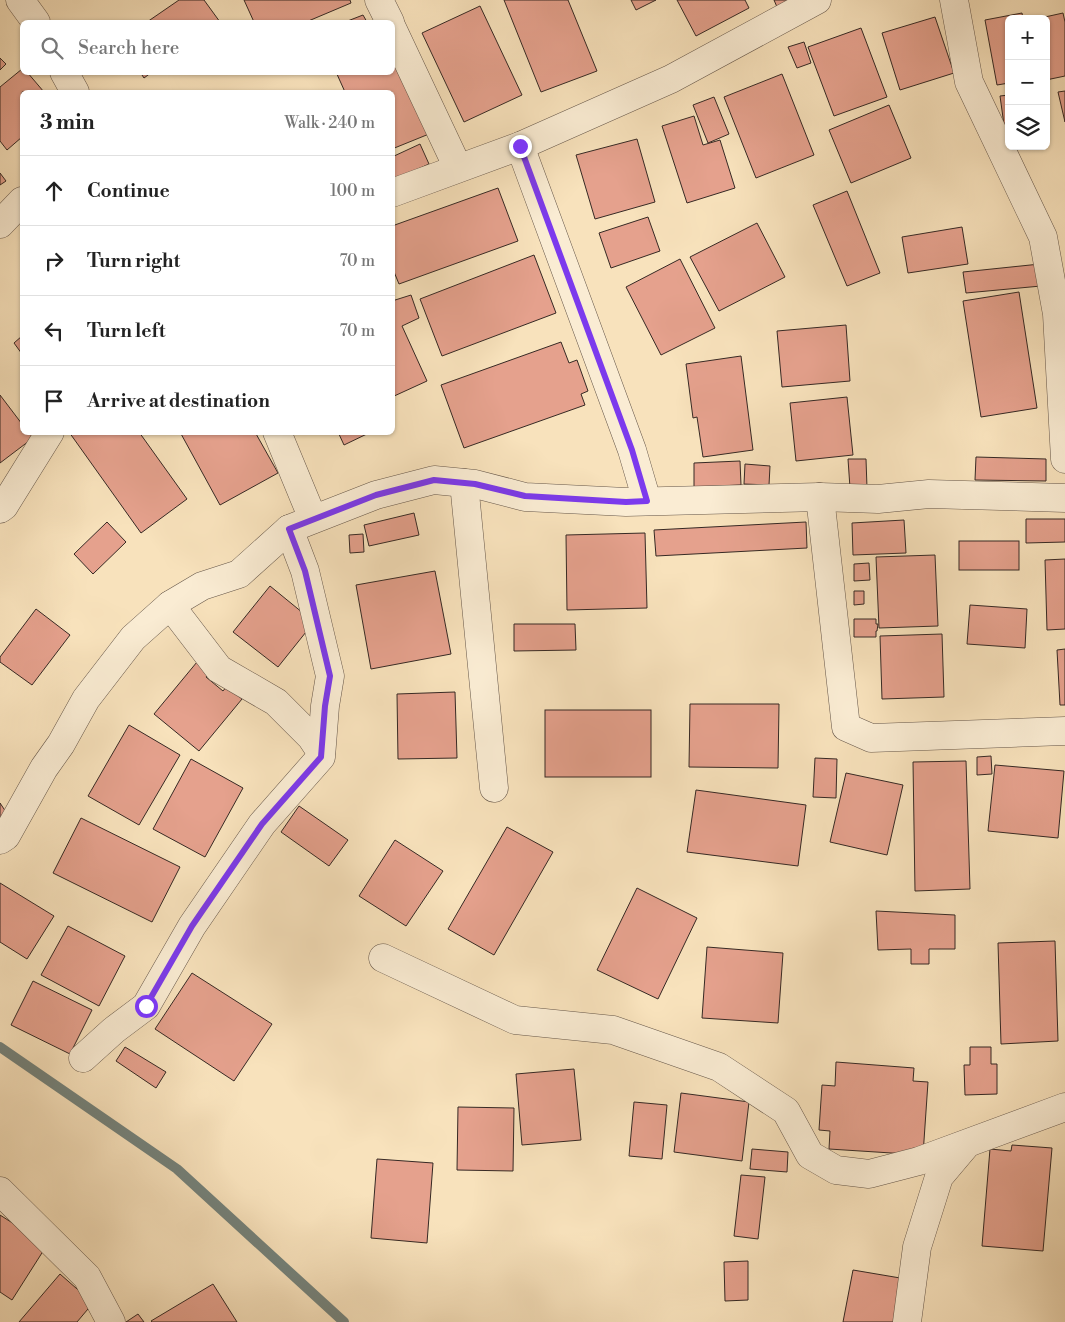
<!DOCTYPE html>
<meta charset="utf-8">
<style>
:root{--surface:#fff;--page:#f6f6f6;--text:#222;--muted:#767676;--line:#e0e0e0}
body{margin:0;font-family:"Libre Bodoni",serif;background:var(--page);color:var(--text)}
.controls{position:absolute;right:15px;top:15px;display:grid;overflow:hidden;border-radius:8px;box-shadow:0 1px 4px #0004}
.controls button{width:45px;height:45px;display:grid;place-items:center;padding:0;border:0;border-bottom:1px solid var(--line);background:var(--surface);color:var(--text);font:25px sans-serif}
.stop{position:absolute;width:15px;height:15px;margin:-11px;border:4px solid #7c3aed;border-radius:50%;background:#fff}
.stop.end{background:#7c3aed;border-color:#fff;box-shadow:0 1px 5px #0008}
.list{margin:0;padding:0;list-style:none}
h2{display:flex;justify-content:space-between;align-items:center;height:65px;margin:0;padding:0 20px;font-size:21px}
h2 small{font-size:16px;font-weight:400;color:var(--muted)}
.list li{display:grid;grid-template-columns:32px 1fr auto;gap:15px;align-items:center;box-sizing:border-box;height:70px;padding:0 20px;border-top:1px solid var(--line)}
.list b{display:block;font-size:19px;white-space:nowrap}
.list em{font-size:16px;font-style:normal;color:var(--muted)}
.icon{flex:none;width:28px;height:28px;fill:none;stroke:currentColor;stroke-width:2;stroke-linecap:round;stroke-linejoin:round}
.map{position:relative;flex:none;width:1065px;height:1322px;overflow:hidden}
.search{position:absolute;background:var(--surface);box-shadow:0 1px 4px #0004;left:20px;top:20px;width:375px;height:55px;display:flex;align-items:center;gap:12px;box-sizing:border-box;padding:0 18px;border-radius:8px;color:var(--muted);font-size:19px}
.panel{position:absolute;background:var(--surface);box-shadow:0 1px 4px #0004;left:20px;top:90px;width:375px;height:345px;border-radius:8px}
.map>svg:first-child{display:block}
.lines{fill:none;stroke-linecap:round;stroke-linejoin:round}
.stream{stroke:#74827b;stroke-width:10}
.building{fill:#e5a18d;stroke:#362924}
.street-casing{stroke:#66574a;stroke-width:29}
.street{stroke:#faecd3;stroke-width:28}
.route{stroke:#7c3aed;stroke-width:6}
</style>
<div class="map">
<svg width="1065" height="1322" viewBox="0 0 1065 1322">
<rect width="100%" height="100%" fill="#f8e2bc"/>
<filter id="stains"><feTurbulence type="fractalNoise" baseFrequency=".004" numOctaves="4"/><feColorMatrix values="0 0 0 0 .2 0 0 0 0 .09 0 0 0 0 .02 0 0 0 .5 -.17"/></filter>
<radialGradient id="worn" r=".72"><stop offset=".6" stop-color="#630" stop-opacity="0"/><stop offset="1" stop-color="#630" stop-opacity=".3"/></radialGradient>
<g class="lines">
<!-- stream -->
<polyline class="stream" points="0,1047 177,1169 344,1322"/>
</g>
<!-- building -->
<g class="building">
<polygon points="179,0 204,0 220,22 147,22"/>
<polygon points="244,0 350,0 351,3 306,22 254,22"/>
<polygon points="504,0 568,0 597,71 541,92"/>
<polygon points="631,0 656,0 636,10"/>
<polygon points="677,0 745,0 749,8 696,36"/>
<polygon points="774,0 792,0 777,7"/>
<polygon points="480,6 522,95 464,122 422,33"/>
<polygon points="1022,13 1023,19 1009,19 1009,83 997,85 985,20"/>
<polygon points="1063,13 1065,22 1065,76 1046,80 1046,19 1036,19"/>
<polygon points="363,15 367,22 345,22"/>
<polygon points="935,17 954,73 900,90 882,33"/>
<polygon points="861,28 887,97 834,116 808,47"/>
<polygon points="804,42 811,63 797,68 788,47"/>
<polygon points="392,47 429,134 392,149 392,92 345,92 336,72 392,72"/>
<polygon points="0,58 6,64 0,70"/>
<polygon points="22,69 22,72 27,72 44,92 22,92 22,137 7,150 0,141 0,87"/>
<polygon points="140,72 152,72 144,78"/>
<polygon points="782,74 814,155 756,178 724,97"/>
<polygon points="1065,91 1065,122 1058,92"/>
<polygon points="1009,95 1009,132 1005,132 1000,96"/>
<polygon points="714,97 729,134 708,143 693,105"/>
<polygon points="889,105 911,158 851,183 829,130"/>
<polygon points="694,116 703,145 720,140 735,188 687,203 662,126"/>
<polygon points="637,139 655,202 595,219 576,155"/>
<polygon points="420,144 429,164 392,181 392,157"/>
<polygon points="0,173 6,181 0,185"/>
<polygon points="498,188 518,241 399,284 392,267 392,226"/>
<polygon points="847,191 880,273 847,286 813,205"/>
<polygon points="648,217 660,251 611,268 599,233"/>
<polygon points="757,223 785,277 719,311 690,257"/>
<polygon points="962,227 968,264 908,273 902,237"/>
<polygon points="534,255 556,313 442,356 420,299"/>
<polygon points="680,259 715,328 661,355 626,287"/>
<polygon points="1040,264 1041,286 966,293 963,272"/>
<polygon points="1019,292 1037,408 981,417 963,301"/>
<polygon points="411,295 419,318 402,326 427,381 392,397 392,301"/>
<polygon points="846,325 850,381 782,387 777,331"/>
<polygon points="22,336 22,354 14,343"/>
<polygon points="561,342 569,363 577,360 588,391 581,394 585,405 464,448 441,385"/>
<polygon points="741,356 753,450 703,457 697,417 693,418 686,364"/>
<polygon points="0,395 22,424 22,432 29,432 33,438 0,463"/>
<polygon points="847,397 853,455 796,461 790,403"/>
<polygon points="69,432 139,432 187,499 141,533"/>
<polygon points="180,432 255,432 278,473 220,505"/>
<polygon points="338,432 371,432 344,445"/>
<polygon points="976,457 1046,459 1046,481 975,480"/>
<polygon points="848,459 866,459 867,488 850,488"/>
<polygon points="740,461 741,485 694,487 694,463"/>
<polygon points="745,464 770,466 769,485 744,484"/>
<polygon points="414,513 419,535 369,546 364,525"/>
<polygon points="1026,519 1065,519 1065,542 1026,543"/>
<polygon points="904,520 906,553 853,555 852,523"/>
<polygon points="107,522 126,542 93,574 74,554"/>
<polygon points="806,522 807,548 656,556 654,530"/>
<polygon points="645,533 647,608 567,610 566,535"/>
<polygon points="363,534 364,552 350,553 349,535"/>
<rect x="959" y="541" width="60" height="29"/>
<polygon points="935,555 938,626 879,628 876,557"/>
<polygon points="1065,559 1065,629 1047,630 1045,560"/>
<polygon points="869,563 870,580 854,581 854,564"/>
<polygon points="435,571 451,654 371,669 356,585"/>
<polygon points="270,586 314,622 278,667 233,632"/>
<polygon points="854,591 864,591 864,604 854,605"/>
<polygon points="970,605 1027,609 1025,648 967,644"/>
<polygon points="36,609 70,635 32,685 0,662 0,657"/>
<polygon points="854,619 876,619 876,624 878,624 877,631 876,631 876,637 854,637"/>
<polygon points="514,624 575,624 576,650 514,651"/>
<polygon points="942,634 944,697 882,699 880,636"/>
<polygon points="1065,649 1065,705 1060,705 1057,650"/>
<polygon points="197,662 210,672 206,677 223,691 227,686 242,699 199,751 154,714"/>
<polygon points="455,692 457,758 398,759 397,694"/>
<polygon points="690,704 779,704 778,768 689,767"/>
<rect x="545" y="710" width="106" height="67"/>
<polygon points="129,725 180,755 139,825 88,796"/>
<polygon points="991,756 992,774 977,775 977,757"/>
<polygon points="815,758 837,759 836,798 813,797"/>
<polygon points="191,759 243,788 205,857 153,829"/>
<polygon points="966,761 970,889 915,891 913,762"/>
<polygon points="995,765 1064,771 1058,838 988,831"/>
<polygon points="846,773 903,785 887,855 830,842"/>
<polygon points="696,790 806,805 798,866 687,852"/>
<polygon points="0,803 10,818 0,825"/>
<polygon points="299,806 348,840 329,866 281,832"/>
<polygon points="81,818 180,867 152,922 53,873"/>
<polygon points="507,827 553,852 494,955 448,929"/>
<polygon points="395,840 443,871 406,926 359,896"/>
<polygon points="0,883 54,916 27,959 0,942"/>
<polygon points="637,888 697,918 658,999 597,970"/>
<polygon points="876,911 955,915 955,949 929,949 929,964 911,964 911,949 878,950"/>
<polygon points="68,926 125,956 99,1006 41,975"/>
<polygon points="1055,941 1058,1041 1001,1044 998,943"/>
<polygon points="707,947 783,953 778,1023 702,1018"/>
<polygon points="192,973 272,1024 234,1081 155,1029"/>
<polygon points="33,981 92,1010 70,1054 11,1025"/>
<polygon points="125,1047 166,1072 156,1088 116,1061"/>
<polygon points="970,1047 991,1047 991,1064 997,1064 997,1094 965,1095 964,1065 970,1065"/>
<polygon points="836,1062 914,1068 913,1081 928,1082 923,1155 829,1149 830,1131 819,1130 822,1085 835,1086"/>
<polygon points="574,1069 581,1140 522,1145 516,1074"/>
<polygon points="681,1093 749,1102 742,1161 674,1152"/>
<polygon points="634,1102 667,1105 662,1159 629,1156"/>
<polygon points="458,1107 514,1108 513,1171 457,1170"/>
<polygon points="1012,1145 1052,1148 1043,1251 982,1246 990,1149 1011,1151"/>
<polygon points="752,1149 788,1152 787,1172 750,1169"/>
<polygon points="377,1159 433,1163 427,1243 371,1238"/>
<polygon points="741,1175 765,1177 758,1239 734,1236"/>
<polygon points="0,1215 47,1245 12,1300 0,1292"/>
<polygon points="748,1261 748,1300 725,1301 724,1262"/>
<polygon points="853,1270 912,1280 905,1322 843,1322"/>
<polygon points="60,1274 93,1303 77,1322 19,1322"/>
<polygon points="213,1284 237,1322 152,1322 151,1321"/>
<polygon points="138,1314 144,1322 126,1322"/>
</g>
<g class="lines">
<!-- street casing -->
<g class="street-casing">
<g id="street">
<polyline points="20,0 36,22"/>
<polyline points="379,0 390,22"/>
<polyline points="954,0 969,82 1043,237 1057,314 1065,459"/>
<polyline points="392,28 458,168"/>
<polyline points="64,72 75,92"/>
<polyline points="520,146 632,450 647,501"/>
<polyline points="392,193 520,146 671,79 817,0"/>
<polyline points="0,224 22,201"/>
<polyline points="277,432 313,519"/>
<polyline points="464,483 494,788"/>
<polyline points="820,497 846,727 871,738 1065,731"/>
<polyline points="0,509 4,506 50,432"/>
<polyline points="170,605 219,669 276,702 311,737 321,752"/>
<polyline points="0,840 6,836 44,768 61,744 86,699 133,638 170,605 202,586 239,574 289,529 376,495 434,480 475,484 525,497 626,502 820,497 878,499 929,494 1065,498"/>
<polyline points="383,958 515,1020 613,1030 719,1067 786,1111 810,1155 836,1170 869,1174 919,1161 1065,1107"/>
<polyline points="83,1058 114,1030 146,1006 192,926 262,824 321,757 325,706 330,676 305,571 289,529"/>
<polyline points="0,1191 87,1277 111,1322"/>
<polyline points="907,1322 917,1247 939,1177 966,1145"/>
</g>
</g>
<!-- street -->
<use href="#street" class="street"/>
</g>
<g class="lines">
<!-- route -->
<polyline class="route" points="146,1006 192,926 262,824 321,757 325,706 330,676 305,571 289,529 376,495 434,480 475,484 525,496 626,502 647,501 632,450 520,146"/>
</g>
<rect width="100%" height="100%" filter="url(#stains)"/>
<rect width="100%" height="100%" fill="url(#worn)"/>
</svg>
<div class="controls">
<button>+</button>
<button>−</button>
<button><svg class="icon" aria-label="layers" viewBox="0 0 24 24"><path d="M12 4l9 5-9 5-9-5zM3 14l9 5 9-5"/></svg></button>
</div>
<div class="stop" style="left:146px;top:1006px"></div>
<div class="stop end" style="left:520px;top:146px"></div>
<div class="search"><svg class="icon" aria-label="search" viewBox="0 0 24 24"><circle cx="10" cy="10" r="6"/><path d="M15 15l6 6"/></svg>Search here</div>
<section class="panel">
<h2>3 min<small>Walk · 240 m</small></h2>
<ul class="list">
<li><svg class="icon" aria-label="ahead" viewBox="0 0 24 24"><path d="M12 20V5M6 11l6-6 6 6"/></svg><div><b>Continue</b></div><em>100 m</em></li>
<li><svg class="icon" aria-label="right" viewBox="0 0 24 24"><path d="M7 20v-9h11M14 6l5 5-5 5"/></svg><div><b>Turn right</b></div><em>70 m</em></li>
<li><svg class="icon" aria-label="left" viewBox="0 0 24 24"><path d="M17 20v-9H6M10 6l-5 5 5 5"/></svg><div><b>Turn left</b></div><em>70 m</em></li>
<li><svg class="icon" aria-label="arrive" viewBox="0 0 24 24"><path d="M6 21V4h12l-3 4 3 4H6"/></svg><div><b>Arrive at destination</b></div></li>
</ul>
</section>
</div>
